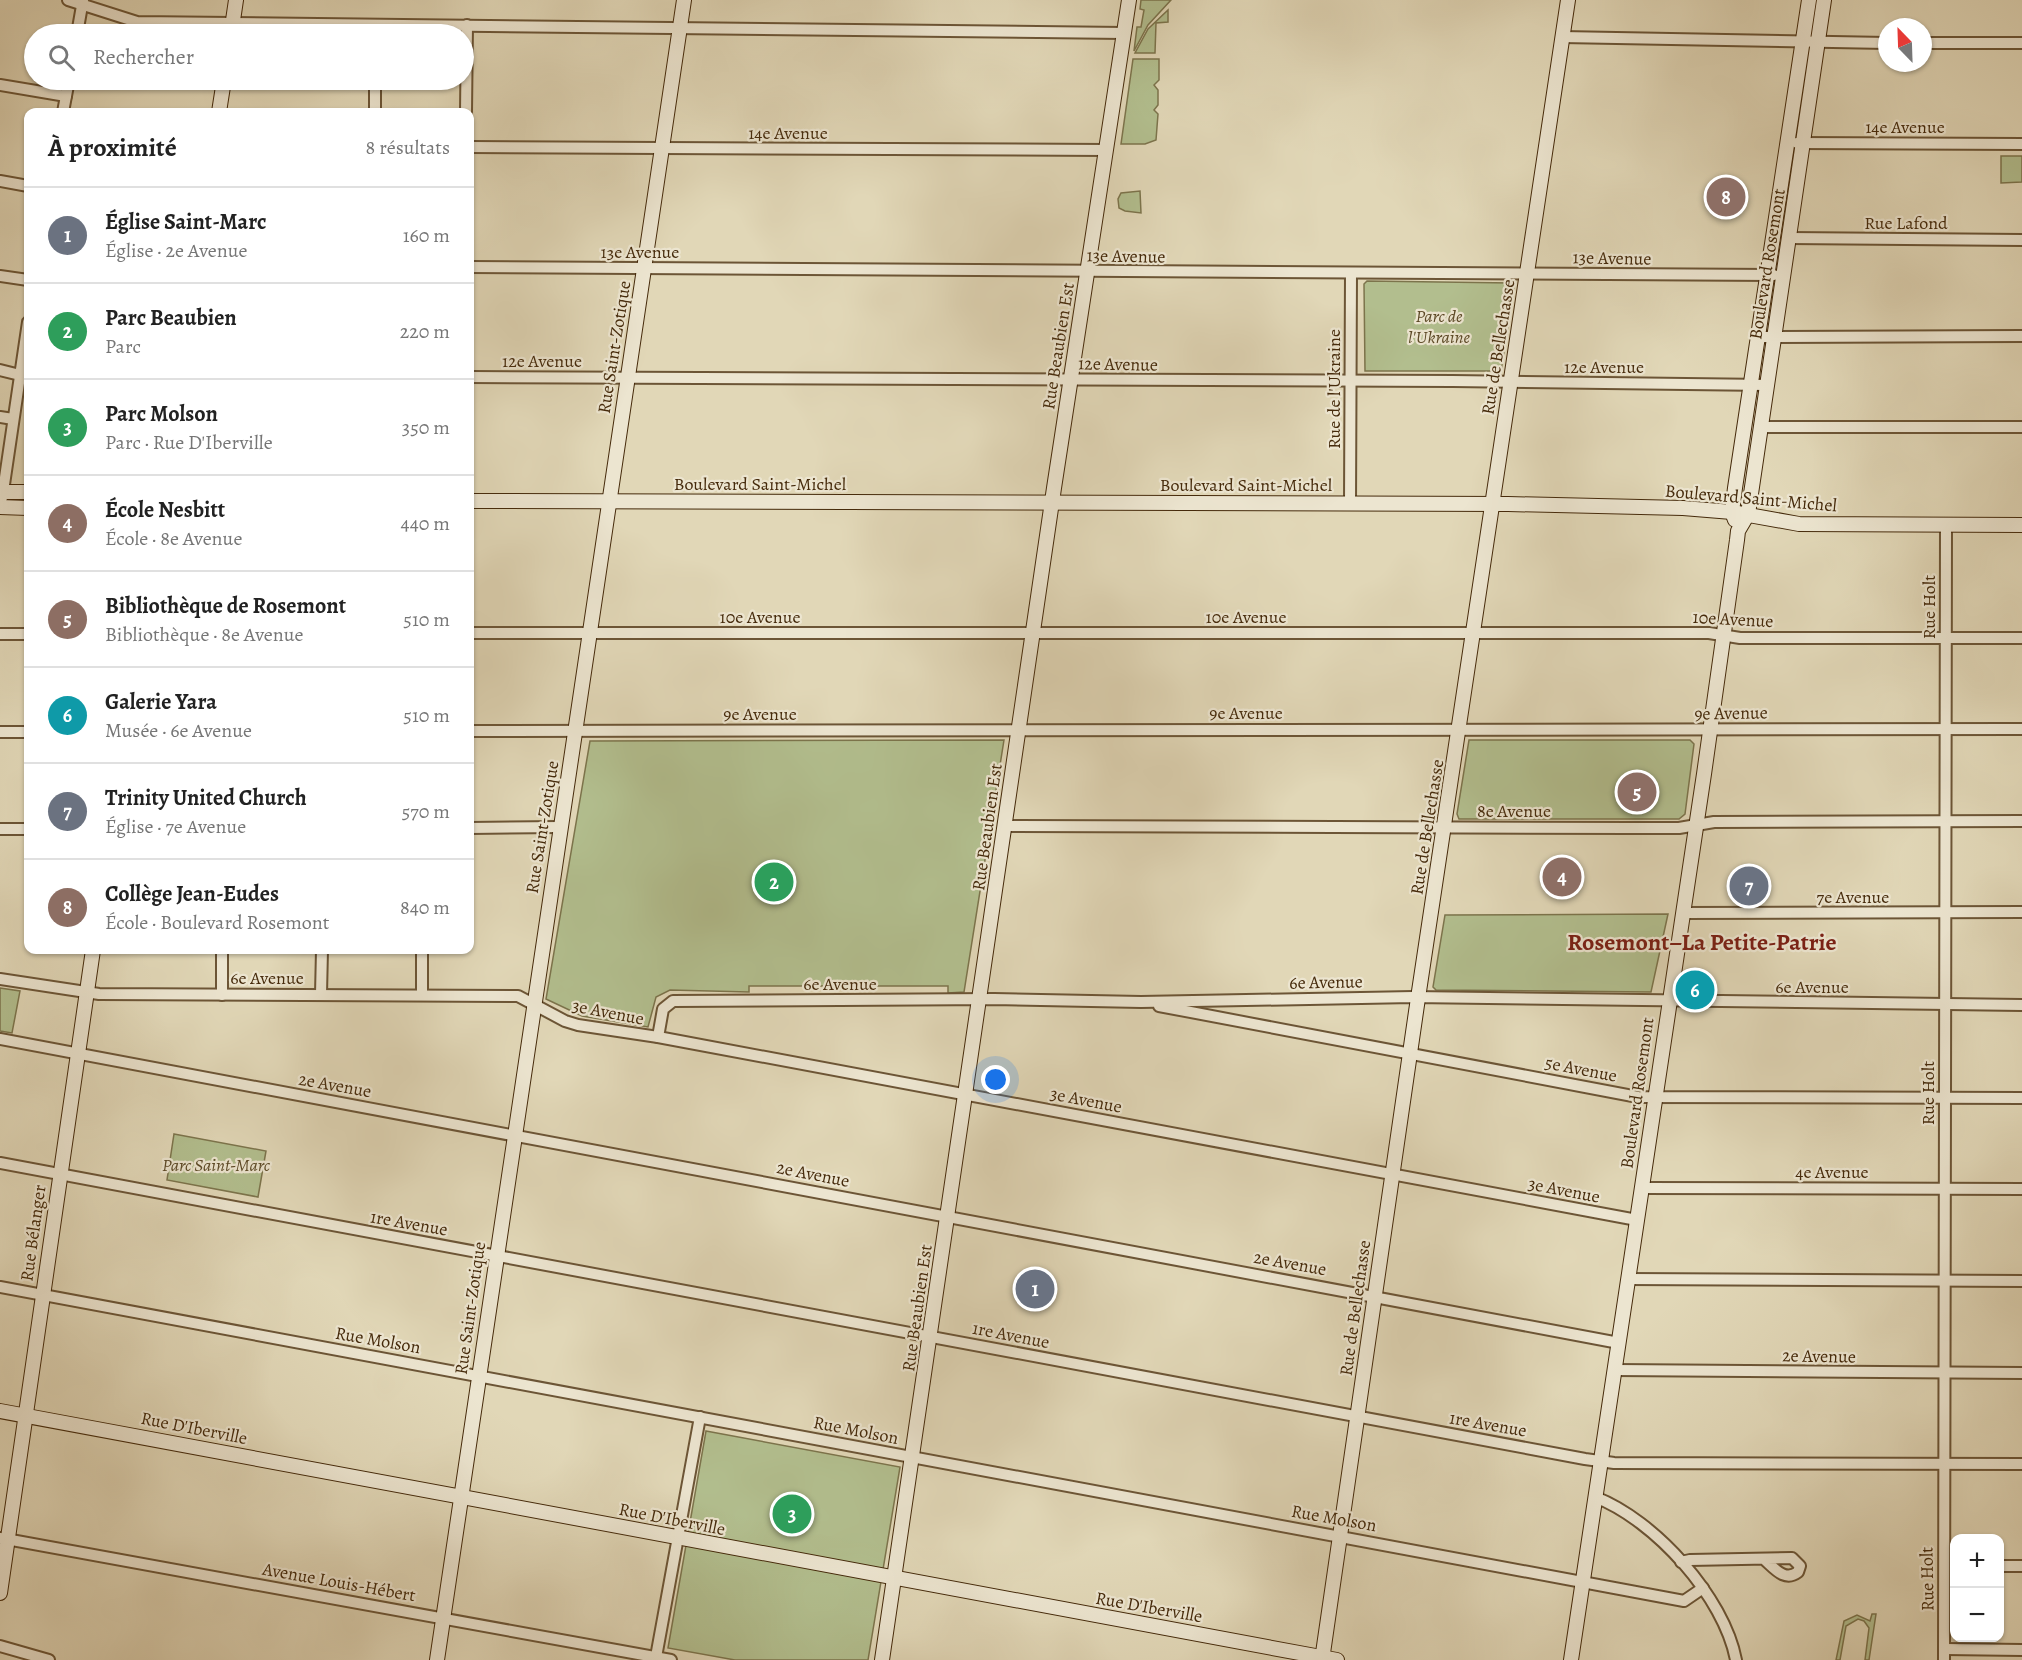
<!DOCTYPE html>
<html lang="fr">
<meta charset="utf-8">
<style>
:root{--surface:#fff;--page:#f2f2f2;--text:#222;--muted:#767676;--line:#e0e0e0;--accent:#8f2418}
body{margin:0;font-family:Alegreya,serif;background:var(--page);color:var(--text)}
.controls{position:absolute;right:18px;bottom:18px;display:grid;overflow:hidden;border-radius:12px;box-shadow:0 2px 4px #0004}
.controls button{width:54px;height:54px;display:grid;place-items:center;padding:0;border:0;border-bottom:2px solid var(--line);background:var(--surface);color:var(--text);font:30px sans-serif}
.compass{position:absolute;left:1878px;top:18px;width:54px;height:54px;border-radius:50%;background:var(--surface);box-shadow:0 2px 4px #0004;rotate:337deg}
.you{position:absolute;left:996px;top:1080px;width:21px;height:21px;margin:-15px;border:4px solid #fff;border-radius:50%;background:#1a73e8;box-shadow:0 0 0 9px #1a73e833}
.badge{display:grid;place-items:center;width:39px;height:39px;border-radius:50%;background:var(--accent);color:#fff;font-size:20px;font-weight:700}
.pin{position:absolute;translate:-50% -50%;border:3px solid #fff;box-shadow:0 2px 6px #0006}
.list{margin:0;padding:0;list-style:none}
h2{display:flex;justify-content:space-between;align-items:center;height:78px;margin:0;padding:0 24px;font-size:26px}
h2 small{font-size:20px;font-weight:400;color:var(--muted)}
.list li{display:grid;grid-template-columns:39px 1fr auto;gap:18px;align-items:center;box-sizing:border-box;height:96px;padding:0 24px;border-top:2px solid var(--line)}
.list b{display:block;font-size:22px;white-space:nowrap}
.list p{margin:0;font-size:20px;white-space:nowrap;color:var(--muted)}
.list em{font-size:20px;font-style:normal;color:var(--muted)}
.icon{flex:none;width:33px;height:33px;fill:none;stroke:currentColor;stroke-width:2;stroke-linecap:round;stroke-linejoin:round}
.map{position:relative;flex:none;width:2022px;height:1660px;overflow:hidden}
.search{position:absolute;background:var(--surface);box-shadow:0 2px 4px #0004;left:24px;top:24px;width:450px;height:66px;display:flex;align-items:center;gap:15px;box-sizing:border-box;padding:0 21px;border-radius:33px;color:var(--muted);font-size:22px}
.panel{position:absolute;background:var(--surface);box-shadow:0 2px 4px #0004;left:24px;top:108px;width:450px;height:846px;border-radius:12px}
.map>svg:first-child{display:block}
.green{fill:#b2be8e;stroke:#7c744c;stroke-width:1.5}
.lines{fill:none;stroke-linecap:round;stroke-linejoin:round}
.street-casing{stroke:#6c5536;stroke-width:14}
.secondary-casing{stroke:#452a0b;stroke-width:16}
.street{stroke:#ece5d0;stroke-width:10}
.secondary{stroke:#ece5d0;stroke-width:14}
.labels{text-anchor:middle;stroke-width:4.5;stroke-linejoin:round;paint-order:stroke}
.street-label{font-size:18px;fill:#452a0b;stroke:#ece5d0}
.park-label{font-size:18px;font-style:italic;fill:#5b4825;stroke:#ece5d0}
.district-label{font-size:24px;font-weight:bold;fill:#7a1f14;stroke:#ece5d0}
</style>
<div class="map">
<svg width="2022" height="1660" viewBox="0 0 2022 1660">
<rect width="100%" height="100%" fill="#e1d7b7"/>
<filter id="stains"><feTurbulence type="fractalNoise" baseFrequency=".00333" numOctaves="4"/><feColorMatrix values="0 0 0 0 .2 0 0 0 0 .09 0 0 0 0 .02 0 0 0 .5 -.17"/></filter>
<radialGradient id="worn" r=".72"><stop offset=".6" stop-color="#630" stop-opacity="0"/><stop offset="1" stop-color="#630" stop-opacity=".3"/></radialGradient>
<!-- green -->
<g class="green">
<polygon points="1141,0 1171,0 1148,25 1134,51 1137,27 1141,27 1144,10 1140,9"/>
<polygon points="1168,10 1168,22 1156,23 1155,53 1135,53 1148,29"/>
<polygon points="1133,59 1159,59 1159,80 1154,85 1158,90 1158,105 1154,110 1158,114 1156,140 1145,144 1121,144"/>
<polygon points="2022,156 2022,182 2001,183 2001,156"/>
<polygon points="1140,191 1141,213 1125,211 1119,208 1118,199 1121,193"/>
<polygon points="1367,281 1512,283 1514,286 1501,371 1365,371 1364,284"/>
<polygon points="1004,740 964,992 948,993 948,986 749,986 749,992 670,990 656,997 648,1027 582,1016 546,999 590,741"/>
<polygon points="1469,740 1690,740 1694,744 1685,814 1679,819 1459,819 1457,814"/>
<polygon points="1668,914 1651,992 1436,990 1433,987 1445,915"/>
<polygon points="0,988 20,991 12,1033 0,1031"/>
<polygon points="174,1134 266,1151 258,1197 167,1180"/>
<polygon points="706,1431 900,1467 868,1660 735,1660 668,1648"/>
<polygon points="1872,1614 1876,1614 1869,1660 1865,1660 1869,1628 1864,1621 1858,1619 1846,1626 1840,1660 1836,1660 1844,1621 1857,1615 1870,1621"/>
</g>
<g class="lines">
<!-- street casing -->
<g class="street-casing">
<g id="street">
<polyline points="68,0 137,22 1124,33"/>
<polyline points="77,34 83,0"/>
<polyline points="1562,37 1887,43"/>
<polyline points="1923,43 2022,43"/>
<polyline points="0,85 66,96"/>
<polyline points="63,112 69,80"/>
<polyline points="375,112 375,80"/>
<polyline points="466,112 467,25"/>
<polyline points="1797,143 2022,144"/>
<polyline points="470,147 1106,150"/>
<polyline points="0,181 28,186"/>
<polyline points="1789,238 2022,240"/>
<polyline points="470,267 1774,275"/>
<polyline points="0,276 28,280"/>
<polyline points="1760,337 2022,336"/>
<polyline points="0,370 28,377"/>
<polyline points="470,377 1453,381 1767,385"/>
<polyline points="0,417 13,419"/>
<polyline points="1760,427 2022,427"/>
<polyline points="2,498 28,322"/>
<polyline points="1350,503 1351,274"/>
<polyline points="470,633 1709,633 1740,638 2022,638"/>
<polyline points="0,634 28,634"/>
<polyline points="470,731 2022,729"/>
<polyline points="0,732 28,732"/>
<polyline points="1006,826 1630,828 1679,828 1714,822 2022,821"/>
<polyline points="470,828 560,827"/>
<polyline points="0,829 28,829"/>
<polyline points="1683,913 2022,912"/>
<polyline points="0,979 99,994 518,996 565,1021 578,1025 658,1037 1637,1220"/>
<polyline points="321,994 322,950"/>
<polyline points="222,995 222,950"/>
<polyline points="422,995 422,950"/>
<polyline points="1159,1006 1638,1097 2022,1098"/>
<polyline points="658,1037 663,1009 673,1001 994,999 1141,1002 1413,997 2022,1005"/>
<polyline points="0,1039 1619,1343"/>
<polyline points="0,1163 1585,1459 1614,1463 2022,1464"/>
<polyline points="1642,1188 2022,1189"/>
<polyline points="1628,1279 2022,1281"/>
<polyline points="0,1287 1684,1601 1703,1588"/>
<polyline points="1615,1370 2022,1373"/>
<path d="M1595,1497C1655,1520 1724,1597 1736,1660"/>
<polyline points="0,1538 671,1660"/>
<path d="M1681,1562L1690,1560L1792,1558L1800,1566L1798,1572C1785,1582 1775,1569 1765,1560"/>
<polyline points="2000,1566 2022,1566"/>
<polyline points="0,1646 49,1660"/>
<polyline points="1945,1649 2022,1650"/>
<polyline points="656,1657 700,1417"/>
<polyline points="1944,1660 1946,525"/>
</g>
</g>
<!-- secondary casing -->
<g class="secondary-casing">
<g id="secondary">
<polyline points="231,34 236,0"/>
<polyline points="219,112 224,80"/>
<polyline points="0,492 28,492"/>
<polyline points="470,501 1508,504 1683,508 1732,512 1799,524 2022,525"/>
<polyline points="0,507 28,508"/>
<polyline points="1735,520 1732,512 1735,488 1809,0"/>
<polyline points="0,1411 1337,1660"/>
<polyline points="0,1593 93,950"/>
<polyline points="437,1660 684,0"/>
<polyline points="882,1660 1054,488 1129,0"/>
<polyline points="1322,1660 1418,998 1568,0"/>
<polyline points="1571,1660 1704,774 1737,540 1738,531 1748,514 1824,0"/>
</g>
</g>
<!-- street -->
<use href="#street" class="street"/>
<!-- secondary -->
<use href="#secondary" class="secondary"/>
</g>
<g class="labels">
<!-- street labels -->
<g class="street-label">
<text x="1905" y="133">14e Avenue</text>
<text x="788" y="139">14e Avenue</text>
<text x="1906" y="229">Rue Lafond</text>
<text x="640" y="258">13e Avenue</text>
<text transform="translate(1126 256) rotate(1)" y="6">13e Avenue</text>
<text transform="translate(1612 258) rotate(1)" y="6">13e Avenue</text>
<text transform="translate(1767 264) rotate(-81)" y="6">Boulevard Rosemont</text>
<text transform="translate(1058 346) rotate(-81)" y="6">Rue Beaubien Est</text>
<text transform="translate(614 347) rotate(-81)" y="6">Rue Saint-Zotique</text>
<text transform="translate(1498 347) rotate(-81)" y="6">Rue de Bellechasse</text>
<text x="542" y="367">12e Avenue</text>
<text transform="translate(1118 364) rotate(1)" y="6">12e Avenue</text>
<text x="1604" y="373">12e Avenue</text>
<text transform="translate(1334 389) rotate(-90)" y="6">Rue de l'Ukraine</text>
<text x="760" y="490">Boulevard Saint-Michel</text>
<text x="1246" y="491">Boulevard Saint-Michel</text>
<text transform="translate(1751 498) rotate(5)" y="6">Boulevard Saint-Michel</text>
<text transform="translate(1929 607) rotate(-90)" y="6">Rue Holt</text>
<text x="760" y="623">10e Avenue</text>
<text x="1246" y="623">10e Avenue</text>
<text transform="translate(1733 619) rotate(3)" y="6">10e Avenue</text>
<text x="1246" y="719">9e Avenue</text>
<text transform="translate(1731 713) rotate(-1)" y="6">9e Avenue</text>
<text x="760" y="720">9e Avenue</text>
<text x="1514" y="817">8e Avenue</text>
<text transform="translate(542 827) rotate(-81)" y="6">Rue Saint-Zotique</text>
<text transform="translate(987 827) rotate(-82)" y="6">Rue Beaubien Est</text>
<text transform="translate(1427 827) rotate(-81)" y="6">Rue de Bellechasse</text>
<text x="1853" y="903">7e Avenue</text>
<text x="267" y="984">6e Avenue</text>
<text transform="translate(1326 982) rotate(-1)" y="6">6e Avenue</text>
<text x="840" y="990">6e Avenue</text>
<text x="1812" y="993">6e Avenue</text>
<text transform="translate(608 1012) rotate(11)" y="6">3e Avenue</text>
<text transform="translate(1581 1069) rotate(11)" y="6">5e Avenue</text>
<text transform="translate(335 1085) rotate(10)" y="6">2e Avenue</text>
<text transform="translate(1637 1093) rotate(-82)" y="6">Boulevard Rosemont</text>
<text transform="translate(1928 1093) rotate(-90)" y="6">Rue Holt</text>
<text transform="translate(1086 1100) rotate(11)" y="6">3e Avenue</text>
<text x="1832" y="1178">4e Avenue</text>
<text transform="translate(813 1174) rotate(11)" y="6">2e Avenue</text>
<text transform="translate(1564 1190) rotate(11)" y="6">3e Avenue</text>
<text transform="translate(409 1223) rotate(10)" y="6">1re Avenue</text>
<text transform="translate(33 1233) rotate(-82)" y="6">Rue Bélanger</text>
<text transform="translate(1290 1263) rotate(10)" y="6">2e Avenue</text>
<text transform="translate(470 1308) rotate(-82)" y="6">Rue Saint-Zotique</text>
<text transform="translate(917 1308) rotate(-82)" y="6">Rue Beaubien Est</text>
<text transform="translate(1355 1308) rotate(-82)" y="6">Rue de Bellechasse</text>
<text transform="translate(1011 1335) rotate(11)" y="6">1re Avenue</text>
<text transform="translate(378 1340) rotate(10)" y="6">Rue Molson</text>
<text transform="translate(1819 1356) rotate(1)" y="6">2e Avenue</text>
<text transform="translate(1488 1424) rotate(10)" y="6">1re Avenue</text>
<text transform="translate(194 1428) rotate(11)" y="6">Rue D'Iberville</text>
<text transform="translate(856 1430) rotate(11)" y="6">Rue Molson</text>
<text transform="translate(1334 1518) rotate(10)" y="6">Rue Molson</text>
<text transform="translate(672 1519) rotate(11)" y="6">Rue D'Iberville</text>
<text transform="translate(1927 1579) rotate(-91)" y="6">Rue Holt</text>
<text transform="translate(339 1582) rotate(10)" y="6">Avenue Louis-Hébert</text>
<text transform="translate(1149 1607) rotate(10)" y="6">Rue D'Iberville</text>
</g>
<!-- park labels -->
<g class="park-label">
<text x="1439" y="322">Parc de<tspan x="1439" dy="21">l'Ukraine</tspan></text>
<text x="216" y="1171">Parc Saint-Marc</text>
</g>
<!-- district labels -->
<g class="district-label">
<text x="1702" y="950">Rosemont–La Petite-Patrie</text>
</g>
</g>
<rect width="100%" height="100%" filter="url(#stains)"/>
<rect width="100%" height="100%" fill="url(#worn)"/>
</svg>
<div class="controls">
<button>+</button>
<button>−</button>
</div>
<svg class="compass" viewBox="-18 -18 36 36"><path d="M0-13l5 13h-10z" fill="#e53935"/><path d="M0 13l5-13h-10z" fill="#767676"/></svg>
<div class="you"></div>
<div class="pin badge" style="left:1035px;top:1289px;background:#6b7280">1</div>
<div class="pin badge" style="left:774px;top:882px;background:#2e9e5b">2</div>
<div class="pin badge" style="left:792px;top:1514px;background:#2e9e5b">3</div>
<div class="pin badge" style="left:1562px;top:877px;background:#8d6e63">4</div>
<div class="pin badge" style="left:1637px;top:792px;background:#8d6e63">5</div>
<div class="pin badge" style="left:1695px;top:990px;background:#0f9aa8">6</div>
<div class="pin badge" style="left:1749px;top:886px;background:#6b7280">7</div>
<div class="pin badge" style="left:1726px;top:197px;background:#8d6e63">8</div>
<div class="search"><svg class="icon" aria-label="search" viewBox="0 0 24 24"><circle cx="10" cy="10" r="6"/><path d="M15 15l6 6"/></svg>Rechercher</div>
<section class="panel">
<h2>À proximité<small>8 résultats</small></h2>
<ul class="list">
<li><span class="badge" style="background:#6b7280">1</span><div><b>Église Saint-Marc</b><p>Église · 2e Avenue</p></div><em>160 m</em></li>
<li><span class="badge" style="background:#2e9e5b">2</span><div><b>Parc Beaubien</b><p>Parc</p></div><em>220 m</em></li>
<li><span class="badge" style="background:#2e9e5b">3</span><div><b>Parc Molson</b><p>Parc · Rue D'Iberville</p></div><em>350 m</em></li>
<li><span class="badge" style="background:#8d6e63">4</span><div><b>École Nesbitt</b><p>École · 8e Avenue</p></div><em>440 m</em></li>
<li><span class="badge" style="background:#8d6e63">5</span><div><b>Bibliothèque de Rosemont</b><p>Bibliothèque · 8e Avenue</p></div><em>510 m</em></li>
<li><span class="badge" style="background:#0f9aa8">6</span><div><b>Galerie Yara</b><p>Musée · 6e Avenue</p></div><em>510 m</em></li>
<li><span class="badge" style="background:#6b7280">7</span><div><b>Trinity United Church</b><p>Église · 7e Avenue</p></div><em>570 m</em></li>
<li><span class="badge" style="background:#8d6e63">8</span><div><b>Collège Jean-Eudes</b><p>École · Boulevard Rosemont</p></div><em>840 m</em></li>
</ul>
</section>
</div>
